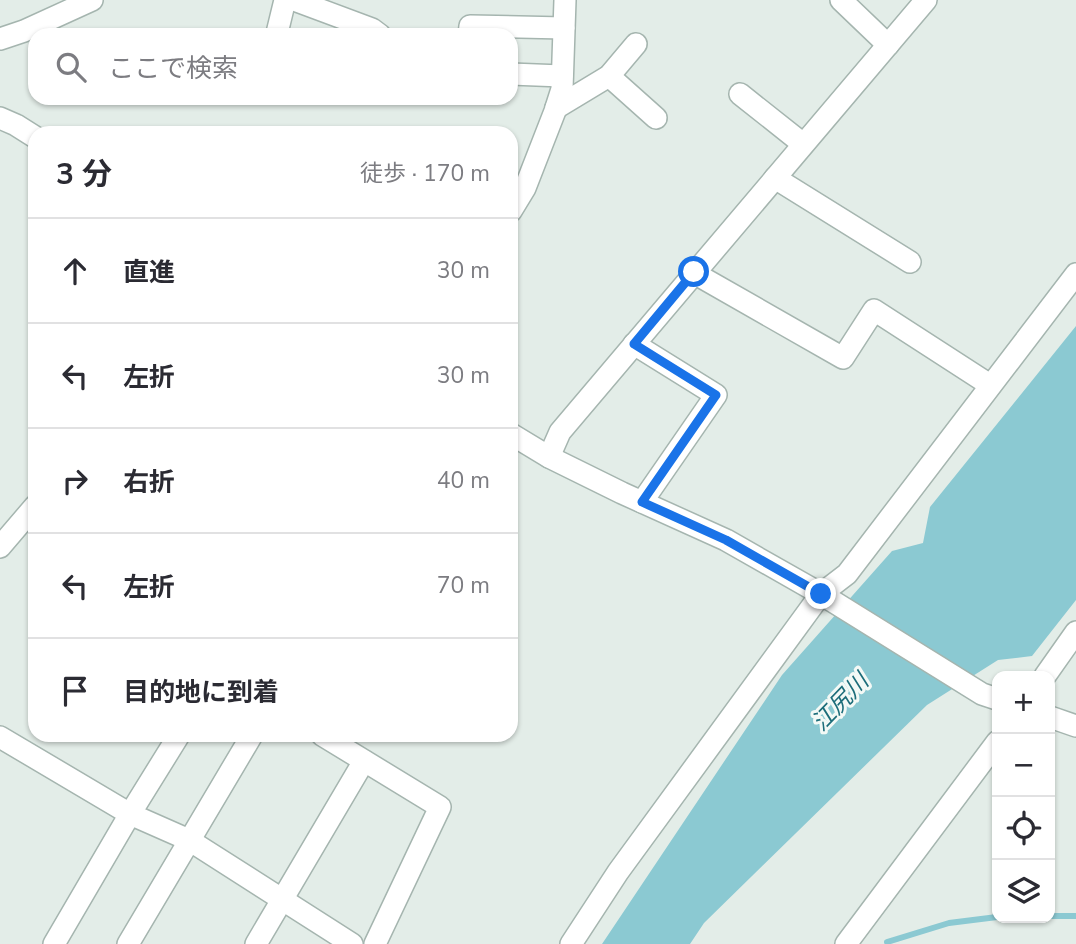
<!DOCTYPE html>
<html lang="ja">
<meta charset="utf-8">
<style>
:root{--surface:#fff;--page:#f2f2f3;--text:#2b2b33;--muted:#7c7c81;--line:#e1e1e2}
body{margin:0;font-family:"Nunito Sans","Noto Sans JP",sans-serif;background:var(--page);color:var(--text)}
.controls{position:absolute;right:21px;bottom:21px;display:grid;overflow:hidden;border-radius:14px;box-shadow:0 2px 5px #0004}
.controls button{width:63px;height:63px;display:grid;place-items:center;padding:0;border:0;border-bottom:2px solid var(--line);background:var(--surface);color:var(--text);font:35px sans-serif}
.stop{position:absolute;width:21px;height:21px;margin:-16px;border:5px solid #1a73e8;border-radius:50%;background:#fff}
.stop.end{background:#1a73e8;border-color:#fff;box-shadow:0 2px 7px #0008}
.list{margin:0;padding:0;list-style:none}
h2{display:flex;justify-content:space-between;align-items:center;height:91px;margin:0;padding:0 28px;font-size:30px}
h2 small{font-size:23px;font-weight:400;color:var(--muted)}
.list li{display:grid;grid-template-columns:46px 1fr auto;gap:21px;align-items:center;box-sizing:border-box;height:105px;padding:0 28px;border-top:2px solid var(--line)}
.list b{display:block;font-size:26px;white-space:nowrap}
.list em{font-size:23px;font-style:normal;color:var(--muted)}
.icon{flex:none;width:38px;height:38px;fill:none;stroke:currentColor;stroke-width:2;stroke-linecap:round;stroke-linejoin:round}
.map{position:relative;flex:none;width:1076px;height:944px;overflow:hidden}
.search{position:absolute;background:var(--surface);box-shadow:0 2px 5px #0004;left:28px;top:28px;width:490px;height:77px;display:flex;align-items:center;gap:18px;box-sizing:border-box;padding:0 24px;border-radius:21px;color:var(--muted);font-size:26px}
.panel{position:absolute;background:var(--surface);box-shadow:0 2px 5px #0004;left:28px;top:126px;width:490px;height:616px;border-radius:21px}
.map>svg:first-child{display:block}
.water{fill:#8bc9d2}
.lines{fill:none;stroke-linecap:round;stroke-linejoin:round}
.stream{stroke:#8bc9d2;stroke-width:6}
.minor-casing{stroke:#a5b5af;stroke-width:24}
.minor{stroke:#fff;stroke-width:21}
.route{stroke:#1a73e8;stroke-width:9}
.labels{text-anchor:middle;stroke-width:6;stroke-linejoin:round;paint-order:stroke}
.water-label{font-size:23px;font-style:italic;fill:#1c6d7a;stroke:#f3f9f6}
</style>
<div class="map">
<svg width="1076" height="944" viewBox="0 0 1076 944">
<rect width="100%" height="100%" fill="#e3ede8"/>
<!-- water -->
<polygon class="water" points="1076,326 1076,600 1032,656 998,660 927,705 704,923 690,944 602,944 782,675 892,551 923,543 930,507"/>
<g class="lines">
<!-- stream -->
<g class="stream">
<polyline points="1050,916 1076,916"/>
<polyline points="887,942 949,923 997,917"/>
</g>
<!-- minor casing -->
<g class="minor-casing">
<g id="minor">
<polyline points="294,0 372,29 380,35"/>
<polyline points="841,0 888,45"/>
<polyline points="277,33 285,0"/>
<polyline points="469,35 470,26 564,28"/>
<polyline points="0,39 24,31 92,0"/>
<polyline points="511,74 562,76"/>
<polyline points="609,76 656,118"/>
<polyline points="740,94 803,144"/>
<polyline points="556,108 609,76 636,44"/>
<polyline points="0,118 16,125 35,137"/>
<polyline points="775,178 910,262"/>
<polyline points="511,211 525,188 555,111 562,89 565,0"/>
<polyline points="694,273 843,358 874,310 990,385"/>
<polyline points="634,344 716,395 642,502"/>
<polyline points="511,434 549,457 622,493 726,540 821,594 982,694 997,699"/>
<polyline points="549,457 560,432 926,0"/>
<polyline points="0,547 35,506"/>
<polyline points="1045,676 1076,632"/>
<polyline points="1050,717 1076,726"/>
<polyline points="322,735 440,807 375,944"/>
<polyline points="0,737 130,814 189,840 352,944"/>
<polyline points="54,944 130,814 179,735"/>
<polyline points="128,944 252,735"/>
<polyline points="256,944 364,761"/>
<polyline points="571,944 618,872 821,594 847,574 1076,274"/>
<polyline points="846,944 997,742"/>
</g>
</g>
<!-- minor -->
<use href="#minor" class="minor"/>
</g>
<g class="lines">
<!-- route -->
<polyline class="route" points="694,272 634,344 716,395 642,502 726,540 821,594"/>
</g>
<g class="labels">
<!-- water labels -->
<g class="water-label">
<text transform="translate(840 702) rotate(-46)" y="8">江尻川</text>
</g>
</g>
</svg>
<div class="controls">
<button>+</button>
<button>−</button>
<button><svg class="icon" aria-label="locate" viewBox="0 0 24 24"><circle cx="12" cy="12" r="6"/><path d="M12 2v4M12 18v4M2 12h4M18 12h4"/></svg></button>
<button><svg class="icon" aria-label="layers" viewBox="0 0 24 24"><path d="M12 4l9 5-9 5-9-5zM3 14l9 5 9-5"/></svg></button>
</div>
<div class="stop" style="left:694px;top:272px"></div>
<div class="stop end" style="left:821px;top:594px"></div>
<div class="search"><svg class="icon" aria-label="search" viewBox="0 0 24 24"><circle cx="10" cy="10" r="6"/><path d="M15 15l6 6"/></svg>ここで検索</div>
<section class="panel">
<h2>3 分<small>徒歩 · 170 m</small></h2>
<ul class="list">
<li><svg class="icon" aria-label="ahead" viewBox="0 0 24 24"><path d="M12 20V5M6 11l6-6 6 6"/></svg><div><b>直進</b></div><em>30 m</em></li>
<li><svg class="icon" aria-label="left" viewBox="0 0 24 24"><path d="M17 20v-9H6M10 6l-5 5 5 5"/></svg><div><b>左折</b></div><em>30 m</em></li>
<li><svg class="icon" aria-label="right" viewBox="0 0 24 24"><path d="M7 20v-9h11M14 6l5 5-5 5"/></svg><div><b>右折</b></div><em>40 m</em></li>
<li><svg class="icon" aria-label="left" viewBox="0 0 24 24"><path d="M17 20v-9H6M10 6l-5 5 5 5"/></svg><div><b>左折</b></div><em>70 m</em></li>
<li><svg class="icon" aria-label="arrive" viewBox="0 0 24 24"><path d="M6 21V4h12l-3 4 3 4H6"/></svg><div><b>目的地に到着</b></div></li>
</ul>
</section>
</div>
